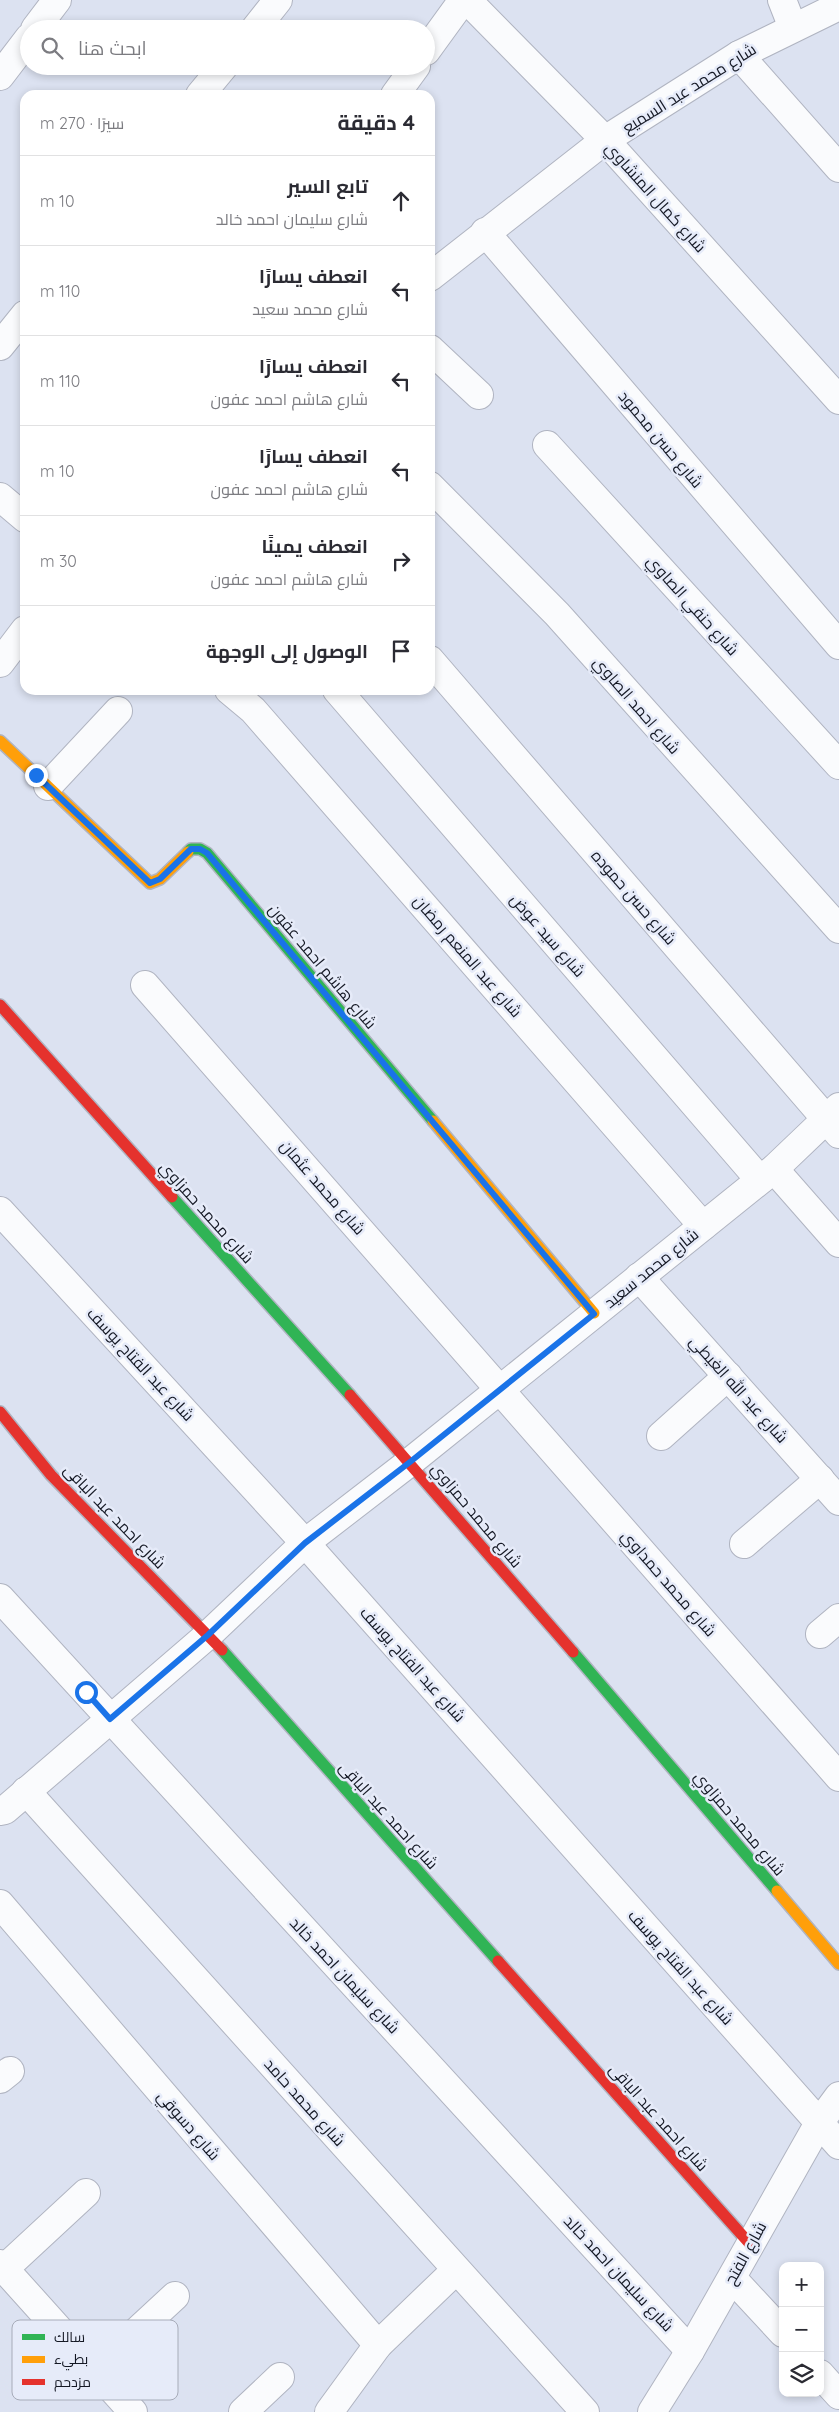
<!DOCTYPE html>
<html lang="ar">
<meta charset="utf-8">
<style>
:root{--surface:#fff;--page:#f7f7f7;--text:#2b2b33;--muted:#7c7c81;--line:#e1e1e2}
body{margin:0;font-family:Quicksand,Cairo,sans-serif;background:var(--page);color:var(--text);direction:rtl}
.controls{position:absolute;right:15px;bottom:15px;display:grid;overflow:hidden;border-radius:10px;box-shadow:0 2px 8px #0003}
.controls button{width:45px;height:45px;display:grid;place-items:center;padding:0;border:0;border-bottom:1px solid var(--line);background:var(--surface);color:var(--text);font:25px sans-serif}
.stop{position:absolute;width:15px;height:15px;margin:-11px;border:4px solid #1a73e8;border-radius:50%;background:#fff}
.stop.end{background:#1a73e8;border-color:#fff;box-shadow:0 1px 5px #0008}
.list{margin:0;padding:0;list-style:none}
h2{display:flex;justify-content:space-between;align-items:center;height:65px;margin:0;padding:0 20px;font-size:21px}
h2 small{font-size:16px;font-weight:400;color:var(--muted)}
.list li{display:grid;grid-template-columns:32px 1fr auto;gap:15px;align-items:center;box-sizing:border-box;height:90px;padding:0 20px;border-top:1px solid var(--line)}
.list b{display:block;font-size:19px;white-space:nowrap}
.list p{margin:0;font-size:16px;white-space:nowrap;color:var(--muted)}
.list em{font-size:16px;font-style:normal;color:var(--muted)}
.icon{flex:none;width:28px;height:28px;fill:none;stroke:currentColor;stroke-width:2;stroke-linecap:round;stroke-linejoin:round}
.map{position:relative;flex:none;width:839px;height:2412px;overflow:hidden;direction:ltr}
.search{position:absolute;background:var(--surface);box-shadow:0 2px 8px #0003;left:20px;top:20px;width:415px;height:55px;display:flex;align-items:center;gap:12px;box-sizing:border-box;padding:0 18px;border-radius:28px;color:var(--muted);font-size:19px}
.panel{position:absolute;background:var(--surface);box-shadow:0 2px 8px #0003;left:20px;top:90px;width:415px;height:605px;border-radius:15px;direction:rtl}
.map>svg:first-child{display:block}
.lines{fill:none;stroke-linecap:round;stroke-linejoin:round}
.street-casing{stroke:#b0b4c1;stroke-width:30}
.fast-casing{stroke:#b0b4c1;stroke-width:14}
.slow-casing{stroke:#b0b4c1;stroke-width:14}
.jam-casing{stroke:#b0b4c1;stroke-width:14}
.street{stroke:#fafbfd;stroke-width:28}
.fast{stroke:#30b455;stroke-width:11}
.slow{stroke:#ff9f0a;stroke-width:11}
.jam{stroke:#e5322d;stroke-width:11}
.route{stroke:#1a73e8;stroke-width:6}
.labels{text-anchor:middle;stroke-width:5;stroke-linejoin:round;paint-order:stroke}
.street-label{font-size:16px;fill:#141824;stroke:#e6ebf9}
.key{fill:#e6ebf9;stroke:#a7acb9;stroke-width:1}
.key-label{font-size:14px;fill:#141824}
</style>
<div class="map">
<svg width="839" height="2412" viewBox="0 0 839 2412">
<rect width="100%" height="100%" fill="#dce2f1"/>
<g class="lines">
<!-- street casing -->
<g class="street-casing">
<g id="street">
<polyline points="467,0 605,140 839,400"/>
<polyline points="782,0 793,28"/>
<polyline points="35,29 57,0"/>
<polyline points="255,29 278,0"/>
<polyline points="426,51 463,0"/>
<polyline points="739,55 839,168"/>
<polyline points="0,76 29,38"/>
<polyline points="200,95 224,66"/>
<polyline points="395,95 416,66"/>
<polyline points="485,232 839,645"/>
<polyline points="430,277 605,140 739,55 839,6"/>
<polyline points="0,346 25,315"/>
<polyline points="430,349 479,395"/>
<polyline points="547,445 839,765"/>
<polyline points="430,486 557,614 839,929"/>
<polyline points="0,497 25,518"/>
<polyline points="430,660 839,1134"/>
<polyline points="0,663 25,630"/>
<polyline points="229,690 253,710 703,1226"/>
<polyline points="337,690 760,1180"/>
<polyline points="48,786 118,711"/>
<polyline points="145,985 839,1777"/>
<polyline points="774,1169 839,1243"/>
<polyline points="0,1211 305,1543 839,2145"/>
<polyline points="639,1277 839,1501"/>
<polyline points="661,1436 728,1376"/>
<polyline points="744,1544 820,1479"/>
<polyline points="0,1598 690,2351"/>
<polyline points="820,1634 839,1618"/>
<polyline points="26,1791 585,2412"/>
<polyline points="0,1811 5,1810 208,1635 305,1543 410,1462 774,1169 839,1107"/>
<polyline points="0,1904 378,2345"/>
<polyline points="0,2079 10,2071"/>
<polyline points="0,2264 133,2412"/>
<polyline points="4,2269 86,2193"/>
<polyline points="732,2278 783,2333"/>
<polyline points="95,2370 175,2296"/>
<polyline points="820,2374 839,2395"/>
<polyline points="243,2412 280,2377"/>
<polyline points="329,2412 378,2345 456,2270"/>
<polyline points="652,2412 690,2351 819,2123 839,2096"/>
</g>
</g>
<!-- fast casing -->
<g class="fast-casing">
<g id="fast">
<polyline points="188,852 191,849 200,849 207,853 433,1121"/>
<polyline points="172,1197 350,1395"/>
<polyline points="222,1650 498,1961"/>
<polyline points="573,1652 777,1891"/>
</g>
</g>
<!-- slow casing -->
<g class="slow-casing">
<g id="slow">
<polyline points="0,741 150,883 160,879 188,852"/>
<polyline points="433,1121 594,1313"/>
<polyline points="777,1891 839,1964"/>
</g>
</g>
<!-- jam casing -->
<g class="jam-casing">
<g id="jam">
<polyline points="0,1005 172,1197"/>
<polyline points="350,1395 573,1652"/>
<polyline points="0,1412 51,1475 222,1650"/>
<polyline points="498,1961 750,2244"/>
</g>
</g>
<!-- street -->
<use href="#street" class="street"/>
<!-- fast -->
<use href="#fast" class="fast"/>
<!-- slow -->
<use href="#slow" class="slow"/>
<!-- jam -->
<use href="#jam" class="jam"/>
</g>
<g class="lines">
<!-- route -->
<polyline class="route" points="36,775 150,883 160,879 191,849 200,849 207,853 594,1314 410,1462 305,1543 208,1635 110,1719 86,1692"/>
</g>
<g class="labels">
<!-- street labels -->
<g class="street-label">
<text transform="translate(689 88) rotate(-32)" y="6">شارع محمد عبد السميع</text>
<text transform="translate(656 197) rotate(48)" y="6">شارع كمال المنشاوي</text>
<text transform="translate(661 439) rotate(50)" y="6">شارع حسن محمود</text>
<text transform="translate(693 605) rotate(48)" y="6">شارع حنفي الصاوي</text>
<text transform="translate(637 705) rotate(49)" y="6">شارع احمد الصاوي</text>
<text transform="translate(634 897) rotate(49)" y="6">شارع حسن حموده</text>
<text transform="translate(548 935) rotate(49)" y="6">شارع سيد عوض</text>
<text transform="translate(468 956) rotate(49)" y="6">شارع عبد المنعم رمضان</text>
<text transform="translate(323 966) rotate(50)" y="6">شارع هاشم احمد عفون</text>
<text transform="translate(323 1187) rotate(49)" y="6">شارع محمد عثمان</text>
<text transform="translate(207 1212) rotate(48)" y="6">شارع محمد حمزاوي</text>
<text transform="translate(651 1268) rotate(-39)" y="6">شارع محمد سعيد</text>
<text transform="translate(141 1364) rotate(47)" y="6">شارع عبد الفتاح يوسف</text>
<text transform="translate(739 1389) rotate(48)" y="6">شارع عبد الله الغيطي</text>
<text transform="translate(477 1515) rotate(50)" y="6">شارع محمد حمزاوي</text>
<text transform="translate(115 1516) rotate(46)" y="6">شارع احمد عبد الباقى</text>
<text transform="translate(669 1583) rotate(49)" y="6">شارع محمد حمداوي</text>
<text transform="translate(413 1664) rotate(48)" y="6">شارع عبد الفتاح يوسف</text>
<text transform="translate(389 1815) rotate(48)" y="6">شارع احمد عبد الباقى</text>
<text transform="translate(740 1823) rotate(50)" y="6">شارع محمد حمزاوي</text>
<text transform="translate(681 1967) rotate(48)" y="6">شارع عبد الفتاح يوسف</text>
<text transform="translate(345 1975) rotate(47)" y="6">شارع سليمان احمد خالد</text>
<text transform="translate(305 2102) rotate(48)" y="6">شارع محمد حامد</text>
<text transform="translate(659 2117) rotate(48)" y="6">شارع احمد عبد الباقى</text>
<text transform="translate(189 2125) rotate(49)" y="6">شارع دسوقي</text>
<text transform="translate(745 2253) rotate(-61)" y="6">شارع الفتح</text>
<text transform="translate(619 2273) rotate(47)" y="6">شارع سليمان احمد خالد</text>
</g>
</g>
<!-- legend -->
<rect x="12" y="2320" width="166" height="80" rx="8" class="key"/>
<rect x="22" y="2334" width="23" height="6" fill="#30b455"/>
<rect x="22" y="2356" width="23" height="7" fill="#ff9f0a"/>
<rect x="22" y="2379" width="23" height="6" fill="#e5322d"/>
<g class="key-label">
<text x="54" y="2342">سالك</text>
<text x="54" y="2364">بطيء</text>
<text x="54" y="2387">مزدحم</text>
</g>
</svg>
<div class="controls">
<button>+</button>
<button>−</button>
<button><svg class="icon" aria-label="layers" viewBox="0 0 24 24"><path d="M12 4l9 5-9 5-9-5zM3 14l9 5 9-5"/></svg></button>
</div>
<div class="stop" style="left:86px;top:1692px"></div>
<div class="stop end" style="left:36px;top:775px"></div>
<div class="search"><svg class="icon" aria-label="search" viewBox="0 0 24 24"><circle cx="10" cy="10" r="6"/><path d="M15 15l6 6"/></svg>ابحث هنا</div>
<section class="panel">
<h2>4 دقيقة<small>سيرًا · 270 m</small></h2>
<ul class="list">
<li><svg class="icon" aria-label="ahead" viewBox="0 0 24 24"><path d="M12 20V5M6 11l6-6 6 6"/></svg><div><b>تابع السير</b><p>شارع سليمان احمد خالد</p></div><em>10 m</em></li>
<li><svg class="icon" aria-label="left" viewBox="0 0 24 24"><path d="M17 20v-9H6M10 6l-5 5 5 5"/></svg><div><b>انعطف يسارًا</b><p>شارع محمد سعيد</p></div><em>110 m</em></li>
<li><svg class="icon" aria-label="left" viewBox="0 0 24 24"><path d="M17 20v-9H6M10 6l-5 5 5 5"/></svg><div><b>انعطف يسارًا</b><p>شارع هاشم احمد عفون</p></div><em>110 m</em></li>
<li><svg class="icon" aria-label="left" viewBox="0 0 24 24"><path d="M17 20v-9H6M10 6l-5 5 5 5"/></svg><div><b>انعطف يسارًا</b><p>شارع هاشم احمد عفون</p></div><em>10 m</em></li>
<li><svg class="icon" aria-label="right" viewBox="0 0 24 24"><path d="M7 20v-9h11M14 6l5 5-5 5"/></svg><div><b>انعطف يمينًا</b><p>شارع هاشم احمد عفون</p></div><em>30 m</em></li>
<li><svg class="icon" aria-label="arrive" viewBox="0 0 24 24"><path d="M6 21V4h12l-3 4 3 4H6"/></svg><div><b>الوصول إلى الوجهة</b></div></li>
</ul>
</section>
</div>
